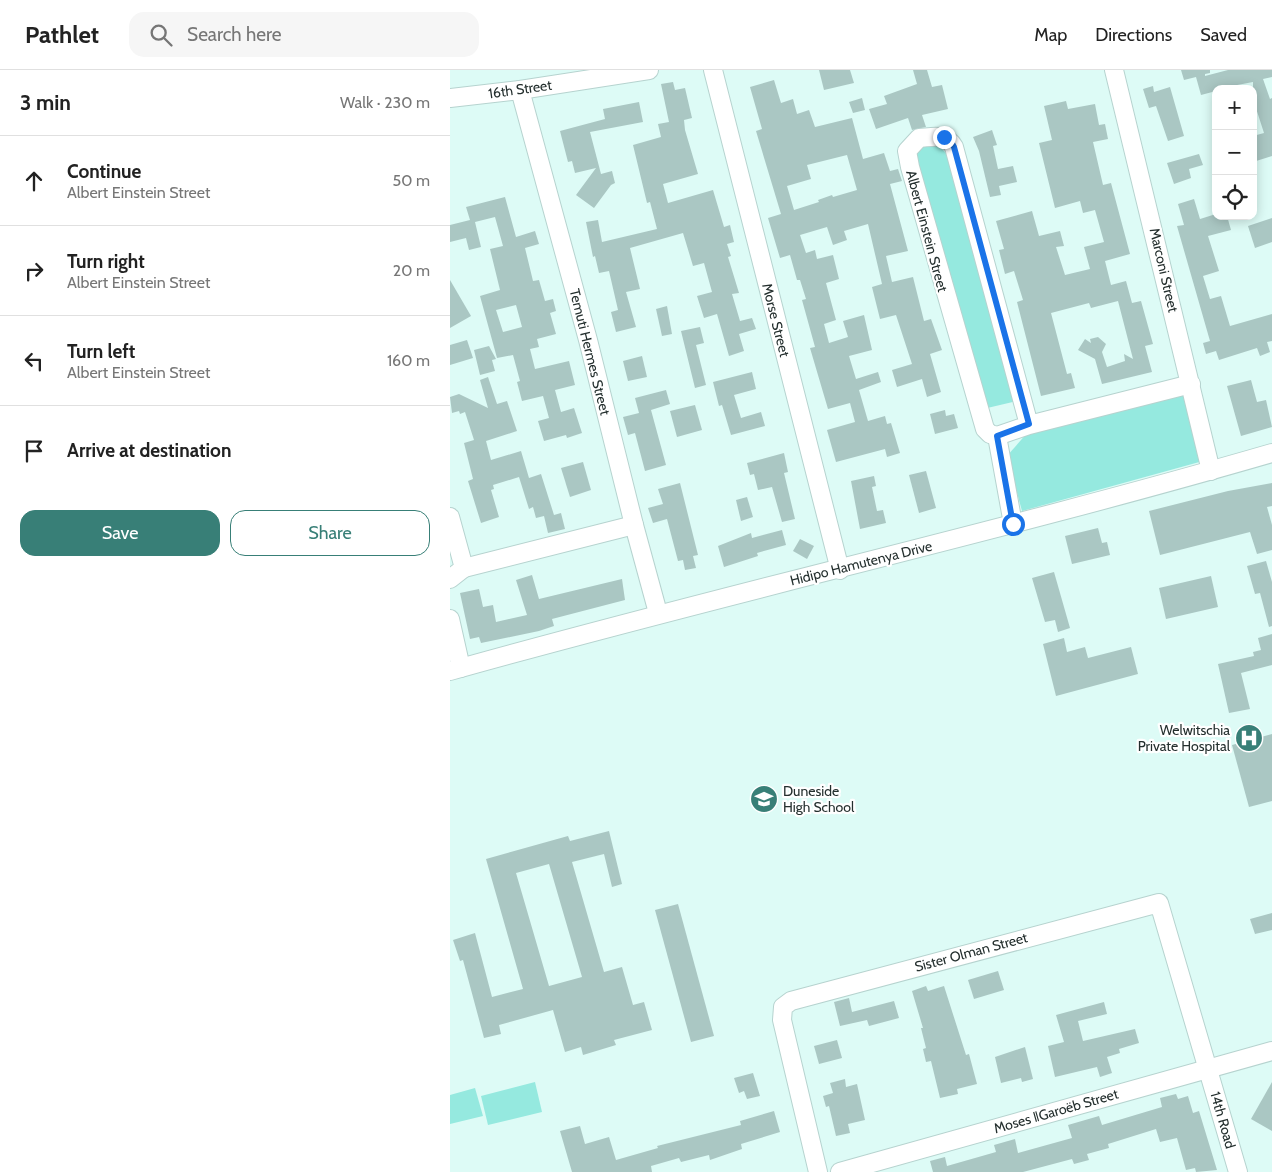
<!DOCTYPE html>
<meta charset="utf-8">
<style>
:root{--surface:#fff;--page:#f6f6f6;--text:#222;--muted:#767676;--line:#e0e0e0;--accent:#387f77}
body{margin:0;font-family:Cabin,sans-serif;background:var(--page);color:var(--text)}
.controls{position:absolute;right:15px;top:15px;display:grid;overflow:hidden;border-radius:10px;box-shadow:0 2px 12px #0003}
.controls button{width:45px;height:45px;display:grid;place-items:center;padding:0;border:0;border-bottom:1px solid var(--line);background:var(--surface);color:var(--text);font:25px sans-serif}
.stop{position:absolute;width:15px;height:15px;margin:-11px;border:4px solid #1a73e8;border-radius:50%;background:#fff}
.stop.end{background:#1a73e8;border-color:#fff;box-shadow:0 1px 5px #0008}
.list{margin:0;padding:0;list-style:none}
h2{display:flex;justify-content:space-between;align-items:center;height:65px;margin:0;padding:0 20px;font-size:21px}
h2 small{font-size:16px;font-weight:400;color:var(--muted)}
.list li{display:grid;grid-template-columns:32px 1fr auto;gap:15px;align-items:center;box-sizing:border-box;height:90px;padding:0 20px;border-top:1px solid var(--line)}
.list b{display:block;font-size:19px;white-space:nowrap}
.list p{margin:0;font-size:16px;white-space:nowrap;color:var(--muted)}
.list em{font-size:16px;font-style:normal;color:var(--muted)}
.actions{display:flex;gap:10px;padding:15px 20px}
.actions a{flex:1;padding:11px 0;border:1px solid var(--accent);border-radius:15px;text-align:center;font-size:18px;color:var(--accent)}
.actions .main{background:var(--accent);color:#fff}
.icon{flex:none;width:28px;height:28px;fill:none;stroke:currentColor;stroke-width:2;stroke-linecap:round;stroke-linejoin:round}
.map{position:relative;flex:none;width:822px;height:1102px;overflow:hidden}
header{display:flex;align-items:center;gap:30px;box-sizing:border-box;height:70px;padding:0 25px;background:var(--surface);border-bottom:1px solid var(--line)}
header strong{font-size:24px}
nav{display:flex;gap:28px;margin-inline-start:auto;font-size:18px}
.search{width:350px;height:45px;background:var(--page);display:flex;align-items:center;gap:12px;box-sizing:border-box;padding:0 18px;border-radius:15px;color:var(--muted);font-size:19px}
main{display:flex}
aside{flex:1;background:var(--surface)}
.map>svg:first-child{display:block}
.green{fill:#95e9df}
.building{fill:#aac7c3;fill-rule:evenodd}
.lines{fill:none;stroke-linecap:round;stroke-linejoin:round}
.minor-casing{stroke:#b6d3cf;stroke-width:20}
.minor{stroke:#fff;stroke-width:18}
.route{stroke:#1a73e8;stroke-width:6}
.labels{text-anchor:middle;stroke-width:4.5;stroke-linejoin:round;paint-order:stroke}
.street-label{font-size:14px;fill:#242f2e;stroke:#fff}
.poi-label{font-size:14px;fill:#242f2e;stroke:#fff;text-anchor:end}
</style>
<header>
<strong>Pathlet</strong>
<div class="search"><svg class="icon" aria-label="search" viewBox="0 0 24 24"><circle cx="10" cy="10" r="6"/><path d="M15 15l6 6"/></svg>Search here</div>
<nav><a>Map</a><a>Directions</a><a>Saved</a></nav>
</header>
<main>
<aside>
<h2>3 min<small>Walk · 230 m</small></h2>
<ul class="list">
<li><svg class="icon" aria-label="ahead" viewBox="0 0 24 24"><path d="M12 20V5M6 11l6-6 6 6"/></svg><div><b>Continue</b><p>Albert Einstein Street</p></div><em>50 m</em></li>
<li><svg class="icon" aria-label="right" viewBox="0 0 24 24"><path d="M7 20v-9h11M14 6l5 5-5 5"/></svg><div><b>Turn right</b><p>Albert Einstein Street</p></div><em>20 m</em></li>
<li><svg class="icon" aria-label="left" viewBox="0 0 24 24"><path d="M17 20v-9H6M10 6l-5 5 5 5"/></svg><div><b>Turn left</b><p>Albert Einstein Street</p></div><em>160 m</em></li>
<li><svg class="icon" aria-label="arrive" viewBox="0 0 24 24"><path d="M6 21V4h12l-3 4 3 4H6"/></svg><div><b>Arrive at destination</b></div></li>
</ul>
<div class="actions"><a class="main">Save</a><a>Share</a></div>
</aside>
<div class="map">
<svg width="822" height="1102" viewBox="0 0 822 1102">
<rect width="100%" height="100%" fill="#ddfbf6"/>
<!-- green -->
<g class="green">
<polygon points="488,75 498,85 567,331 533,339 466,96 466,83 472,76"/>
<polygon points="736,324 753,391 572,441 557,386 578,362"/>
<polygon points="85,1012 92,1042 38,1055 31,1026"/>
<polygon points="25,1018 33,1046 0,1054 0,1025"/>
</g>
<!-- building -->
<g class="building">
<polygon points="369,0 400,0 404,13 374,20"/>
<polygon points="463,0 477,0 482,17 492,15 498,39 472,45 476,57 462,60 458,48 426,59 419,39 437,34 434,26 467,14"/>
<polygon points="731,0 760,0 760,3 755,4 755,6 778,0 822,0 822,7 813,9 820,29 822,28 822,86 803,92 803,66 814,63 803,29 803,12 766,19 766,21 751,25 746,7 734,10"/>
<path d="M324,10L331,33L343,29L347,44L359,40L365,57L402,48L413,89L434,83L440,101L448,99L452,111L440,114L458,181L436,186L442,212L463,207L474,251L481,249L492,280L480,284L491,322L477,327L472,309L447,317L442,300L462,294L446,245L430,249L422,217L432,214L418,154L394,161L397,170L383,175L377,157L350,165L356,183L365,180L367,189L383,185L389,209L376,213L386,250L374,254L379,273L398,267L393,251L414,245L422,280L399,286L406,309L428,302L431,312L409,320L418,351L435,346L437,354L441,353L450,383L437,387L435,379L386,392L377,360L405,352L400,333L378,339L360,278L365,277L352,230L356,229L350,210H347L340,185L330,188L318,148L331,144L306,61L312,59L300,17ZM397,85L407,120L383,127L382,125L368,130L369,132L344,140L337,116L361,109L357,95Z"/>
<polygon points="223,12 225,20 235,18 242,48 234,50 235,60 248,104 213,114 218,133 263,120 274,157 280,155 284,172 277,174 281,186 278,187 289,223 282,224 290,251 302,248 306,259 289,264 294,281 279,286 267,244 254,248 247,226 262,222 254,193 243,196 233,163 180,178 190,219 176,222 186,257 166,262 161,242 168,240 159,201 149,203 145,186 143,187 136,152 148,150 152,172 207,159 200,132 197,133 183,75 211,67 208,54 219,52 211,14"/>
<polygon points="703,16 704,22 720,17 734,66 718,71 706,36 699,38 693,19"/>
<polygon points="412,28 415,40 403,43 399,32"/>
<polygon points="616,31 618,39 645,34 649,55 655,54 658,69 643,72 653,115 661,113 680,184 655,191 661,215 676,211 682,233 691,231 703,274 695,276 702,302 652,314 645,289 628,280 635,269 641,273 640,269 648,267 656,274 652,282 657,297 675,291 674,284 683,289 668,231 641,238 639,233 601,243 617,304 621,303 625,318 591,326 567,232 573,230 564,201 555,204 549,180 554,179 546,151 582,141 589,166 610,161 614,176 606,177 615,205 640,199 634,177 654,172 645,140 633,143 630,131 605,138 589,73 602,70 594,36"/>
<polygon points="189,32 193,52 140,62 151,104 162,101 165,113 161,115 144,138 126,125 146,98 125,103 122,91 118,92 110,61 155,49 153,39"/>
<polygon points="542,60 547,75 543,76 548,99 563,96 567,112 549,116 551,125 540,127 529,81 523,67"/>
<polygon points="749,84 753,95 739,99 741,108 724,114 717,93"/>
<path d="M55,127L66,167L85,161L89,174L75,178L83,211L89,210L95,231L103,229L106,241L100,243L106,264L87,269L89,277L80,279L85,299L119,291L125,315L105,320L111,342L124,338L132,363L117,368L116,365L94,371L88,351L99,348L93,326L72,331L67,312L70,311L63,285L47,288L30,226L50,220L40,179L53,176L45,147L25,152L31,177L19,180L16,168L0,172V155L20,150L16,137ZM66,235L72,257L53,262L46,240Z"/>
<polygon points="744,129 750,149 766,144 766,146 777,146 781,160 758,166 769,201 753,206 760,229 771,226 780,256 822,244 822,271 817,272 820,282 810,286 807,278 769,290 766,281 756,284 753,273 760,271 727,156 734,155 728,134"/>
<polygon points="822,148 822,172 805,178 798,156"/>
<polygon points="0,210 21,246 0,258"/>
<polygon points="217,236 222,264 212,266 206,239"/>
<polygon points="250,257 254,273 246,275 256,315 245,318 231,261"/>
<polygon points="17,270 23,288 0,295 0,275"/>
<polygon points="39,276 46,289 42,290 45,301 30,305 24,280"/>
<polygon points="192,286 197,307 178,311 173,291"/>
<polygon points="302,302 306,319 284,325 291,348 311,342 315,356 281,365 272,335 269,336 263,312"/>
<polygon points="38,307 47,334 57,331 67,361 36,371 41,390 71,381 79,408 91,404 104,445 111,443 115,459 98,463 94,446 86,448 83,437 79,439 69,407 43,415 44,419 41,420 49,447 31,453 18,411 23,409 14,373 24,370 15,342 10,344 9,341 2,343 0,327 9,324 38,338 30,310"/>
<polygon points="801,310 807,332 816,330 822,357 791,366 777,316"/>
<polygon points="216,320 220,334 201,340 216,395 195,401 185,363 178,365 173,347 189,343 185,328"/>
<polygon points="245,335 252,360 227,367 220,341"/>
<polygon points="495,340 496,346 504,344 508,358 485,364 480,344"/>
<polygon points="334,383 338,402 334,403 345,449 332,452 322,417 308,420 304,404 300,405 297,393"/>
<polygon points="133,392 141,420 120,427 111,398"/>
<polygon points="476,401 486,438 469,443 459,405"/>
<polygon points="424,406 426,416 422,417 427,441 433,440 436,453 410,459 401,411"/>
<polygon points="230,413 248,485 243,486 246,498 235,500 233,490 228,491 217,449 203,453 198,438 213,434 208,419"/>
<polygon points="822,413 822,436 817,437 822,455 822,480 807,484 800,462 710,485 699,441 778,421"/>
<polygon points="297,427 303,447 291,451 286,430"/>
<polygon points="648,458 652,473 657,472 660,485 622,494 615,466"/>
<polygon points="332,460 336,475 307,483 308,486 274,497 268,476 301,463 302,468"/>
<polygon points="350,469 364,476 357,489 343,481"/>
<polygon points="816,491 822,512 822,556 819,557 810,523 805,524 797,496"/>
<polygon points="604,502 620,558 608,562 605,550 595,552 582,508"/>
<polygon points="82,505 89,529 172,509 175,530 102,549 104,556 89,561 31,573 29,567 20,569 10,523 29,519 33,537 43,535 46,552 77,545 66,510"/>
<polygon points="761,506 768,537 716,549 709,518"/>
<polygon points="822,564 822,595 791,603 800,639 779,643 768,594 804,586 803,582 811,580 808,568"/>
<polygon points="614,568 617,582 635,577 638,588 681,577 688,604 606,626 593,574"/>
<polygon points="822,664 822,731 799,737 782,675"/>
<path d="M159,761L172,814L162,817L154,784L122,792L154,902L172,897L183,935L194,932L202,960L164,970L166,975L133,985L131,977L115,982L103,940L49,955L51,964L34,968L13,890L10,891L3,870L25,863L42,927L73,919L36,789L118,766L120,771ZM99,794L132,907L99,916L66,803Z"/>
<polygon points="228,834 264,966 241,972 205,840"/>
<polygon points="822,843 822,860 805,864 800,849"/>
<polygon points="548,901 554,920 524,929 518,910"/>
<polygon points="476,916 478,921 494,916 516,985 519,984 527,1014 507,1019 508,1024 490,1028 481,991 476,992 473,979 476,978 471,958 473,958 462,921"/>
<polygon points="399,928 402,942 444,931 449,948 419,956 417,950 390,956 384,932"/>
<polygon points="654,932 657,944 628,951 633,971 685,959 689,973 669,979 670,983 657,987 662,1003 650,1007 647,997 605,1007 598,976 614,972 606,945"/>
<polygon points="387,970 392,988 369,994 364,976"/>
<polygon points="575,977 583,1009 572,1012 571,1008 551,1013 545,987"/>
<polygon points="303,1003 310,1026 297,1029 294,1021 289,1023 284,1008"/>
<polygon points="395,1009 396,1017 407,1014 415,1050 398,1054 400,1063 386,1066 379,1036 376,1037 373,1026 383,1023 380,1013"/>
<polygon points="822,1012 822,1061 801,1049"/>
<polygon points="726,1024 728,1029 738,1026 743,1043 749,1041 767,1100 746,1102 745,1098 736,1100 727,1068 710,1072 706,1059 658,1074 659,1078 637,1084 639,1090 624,1094 622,1089 573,1102 483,1102 480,1091 495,1087 497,1096 546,1082 544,1075 565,1069 568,1083 622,1068 618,1055 649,1046 652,1055 712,1037 710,1028"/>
<polygon points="324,1041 330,1062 291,1074 292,1079 260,1090 259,1085 231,1092 229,1088 201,1096 202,1102 122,1102 110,1061 130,1056 135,1074 159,1067 166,1090 208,1078 207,1076 291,1055 290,1051"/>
</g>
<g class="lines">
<!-- minor casing -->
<g class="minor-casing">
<g id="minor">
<polyline points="263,0 390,500"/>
<polyline points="664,0 761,401"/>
<polyline points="70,20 138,270 184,455 208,543"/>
<polyline points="0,28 70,20 199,0"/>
<path d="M579,355L504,77C496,63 484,67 469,68L457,81L460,97L535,359L540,364L547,366L579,355L741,314"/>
<polyline points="547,366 563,454"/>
<polyline points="0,447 14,498 0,509"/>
<polyline points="14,498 184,455"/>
<polyline points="0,549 11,598"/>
<path d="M0,601C273,524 550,462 822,383"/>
<polyline points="368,1102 332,950 333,937 341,931 709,833 788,1102"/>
<polyline points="390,1102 822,981"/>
</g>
</g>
<!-- minor -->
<use href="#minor" class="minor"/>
</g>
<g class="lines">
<!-- route -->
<polyline class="route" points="494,67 500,70 504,77 579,354 547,366 563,454"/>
</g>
<!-- icons -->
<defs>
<g id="hospital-disc" transform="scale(1.4375)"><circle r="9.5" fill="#387f77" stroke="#fff"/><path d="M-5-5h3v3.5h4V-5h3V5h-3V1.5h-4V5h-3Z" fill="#fff"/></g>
<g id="school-disc" transform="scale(1.4375)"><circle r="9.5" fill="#387f77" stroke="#fff"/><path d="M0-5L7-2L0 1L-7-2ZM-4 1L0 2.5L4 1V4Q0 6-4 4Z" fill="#fff"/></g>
</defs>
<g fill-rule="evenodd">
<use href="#hospital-disc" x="799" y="668"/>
<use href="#school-disc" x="314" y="729"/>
</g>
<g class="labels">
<!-- street labels -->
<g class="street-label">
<text transform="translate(70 19) rotate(-8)" y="5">16th Street</text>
<text transform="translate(477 161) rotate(75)" y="5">Albert Einstein Street</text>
<text transform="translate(714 200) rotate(77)" y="5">Marconi Street</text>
<text transform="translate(326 250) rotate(76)" y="5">Morse Street</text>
<text transform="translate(140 282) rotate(76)" y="5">Temuti Hermes Street</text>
<text transform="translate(411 493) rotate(-14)" y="5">Hidipo Hamutenya Drive</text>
<text transform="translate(521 882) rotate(-15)" y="5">Sister Olman Street</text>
<text transform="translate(606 1041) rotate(-16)" y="5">Moses ǁGaroëb Street</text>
<text transform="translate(773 1050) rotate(74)" y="5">14th Road</text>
</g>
<!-- poi labels -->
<g class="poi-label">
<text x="780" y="665">Welwitschia<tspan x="780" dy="16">Private Hospital</tspan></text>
<text x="333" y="726" text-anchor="start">Duneside<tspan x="333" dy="16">High School</tspan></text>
</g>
</g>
</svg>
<div class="controls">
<button>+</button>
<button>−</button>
<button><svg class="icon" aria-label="locate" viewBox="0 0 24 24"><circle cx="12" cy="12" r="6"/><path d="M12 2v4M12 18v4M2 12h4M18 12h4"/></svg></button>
</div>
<div class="stop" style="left:563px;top:454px"></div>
<div class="stop end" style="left:494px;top:67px"></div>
</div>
</main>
